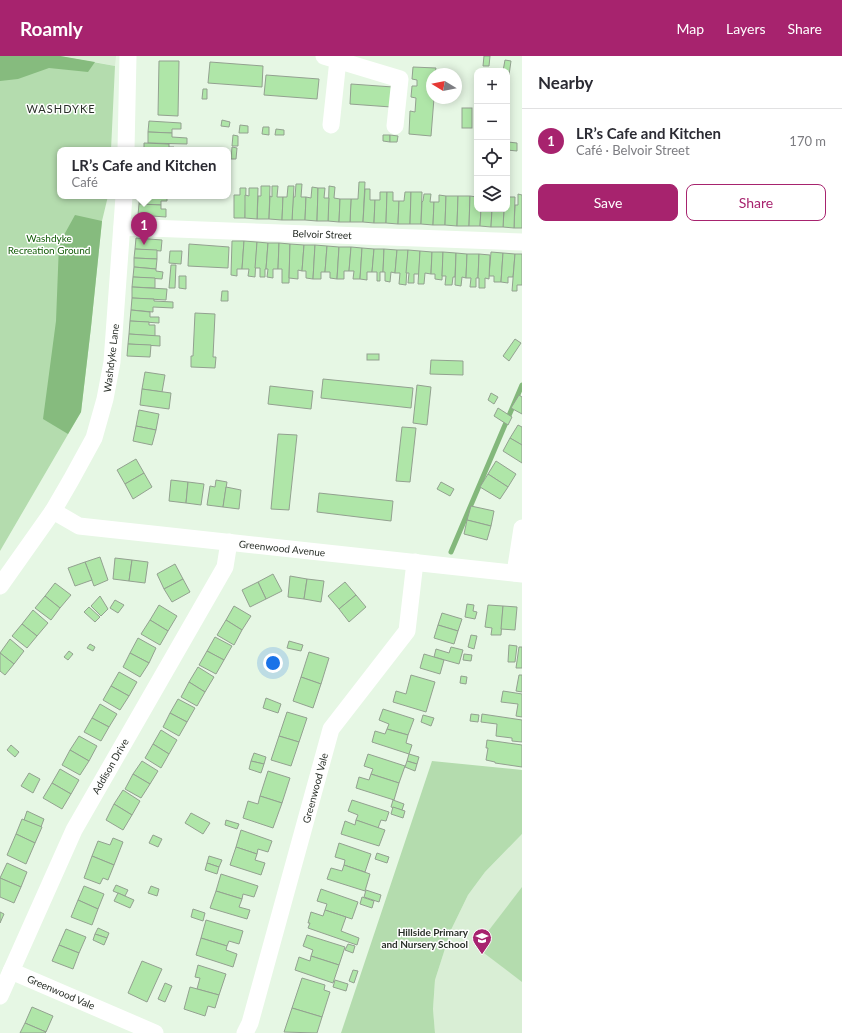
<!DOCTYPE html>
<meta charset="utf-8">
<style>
:root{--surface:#fff;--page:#f2f2f3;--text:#2b2b33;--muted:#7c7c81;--line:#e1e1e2;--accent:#a7236e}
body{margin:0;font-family:Lato,sans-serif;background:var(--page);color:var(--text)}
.controls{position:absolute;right:12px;top:12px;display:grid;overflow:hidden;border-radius:8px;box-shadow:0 2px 10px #0003}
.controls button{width:36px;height:36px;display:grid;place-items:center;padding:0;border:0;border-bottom:1px solid var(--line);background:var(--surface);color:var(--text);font:20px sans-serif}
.compass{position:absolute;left:426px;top:12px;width:36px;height:36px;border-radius:50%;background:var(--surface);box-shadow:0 2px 10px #0003;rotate:280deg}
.you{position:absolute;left:273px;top:607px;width:14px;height:14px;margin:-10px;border:3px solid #fff;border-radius:50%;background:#1a73e8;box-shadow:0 0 0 6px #1a73e833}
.badge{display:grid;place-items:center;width:26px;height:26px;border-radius:50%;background:var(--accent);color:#fff;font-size:13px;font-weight:700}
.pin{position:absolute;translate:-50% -33px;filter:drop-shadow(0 1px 2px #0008)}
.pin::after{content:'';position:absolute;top:21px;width:14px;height:12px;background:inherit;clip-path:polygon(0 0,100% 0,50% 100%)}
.popup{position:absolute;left:57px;top:91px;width:174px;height:52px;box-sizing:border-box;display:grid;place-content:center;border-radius:8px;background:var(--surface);filter:drop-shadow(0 1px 3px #0005);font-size:13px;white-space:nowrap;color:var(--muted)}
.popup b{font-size:15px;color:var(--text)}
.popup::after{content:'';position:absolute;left:50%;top:100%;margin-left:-8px;border:8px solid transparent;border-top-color:var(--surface)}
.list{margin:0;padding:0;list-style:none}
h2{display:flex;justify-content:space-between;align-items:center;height:52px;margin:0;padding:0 16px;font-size:17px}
h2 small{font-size:13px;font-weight:400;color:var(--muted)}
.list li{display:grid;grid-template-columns:26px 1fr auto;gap:12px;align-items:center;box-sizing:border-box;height:64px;padding:0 16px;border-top:1px solid var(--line)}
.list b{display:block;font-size:15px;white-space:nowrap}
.list p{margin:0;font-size:13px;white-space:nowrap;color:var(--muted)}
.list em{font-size:13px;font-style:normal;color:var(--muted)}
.actions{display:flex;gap:8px;padding:12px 16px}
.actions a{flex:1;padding:9px 0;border:1px solid var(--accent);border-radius:8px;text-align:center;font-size:14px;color:var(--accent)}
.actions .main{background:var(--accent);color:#fff}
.icon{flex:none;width:22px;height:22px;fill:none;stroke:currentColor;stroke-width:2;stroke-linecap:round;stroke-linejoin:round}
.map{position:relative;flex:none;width:522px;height:977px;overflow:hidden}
header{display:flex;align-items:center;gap:24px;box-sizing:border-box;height:56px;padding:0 20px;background:var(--accent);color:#fff}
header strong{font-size:19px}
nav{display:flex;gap:22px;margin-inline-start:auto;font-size:14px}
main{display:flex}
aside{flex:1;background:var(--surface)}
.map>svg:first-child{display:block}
.built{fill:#d9eed5}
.green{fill:#b4dcae}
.forest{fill:#86bb7e}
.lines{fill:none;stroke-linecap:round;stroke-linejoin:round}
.stream{stroke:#83b87b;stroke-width:5}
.building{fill:#afe6a8;stroke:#93a190}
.minor{stroke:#fff;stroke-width:17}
.labels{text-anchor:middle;stroke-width:3;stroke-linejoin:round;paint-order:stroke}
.street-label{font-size:10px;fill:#292f28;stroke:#fff}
.park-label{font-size:10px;fill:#115b06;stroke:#fff}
.poi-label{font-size:10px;font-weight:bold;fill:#292f28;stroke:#fff;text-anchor:end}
.neighbourhood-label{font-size:11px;letter-spacing:1px;fill:#292f28;stroke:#fff}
</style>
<header>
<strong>Roamly</strong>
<nav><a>Map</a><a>Layers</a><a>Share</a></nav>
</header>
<main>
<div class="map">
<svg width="522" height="977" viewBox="0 0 522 977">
<rect width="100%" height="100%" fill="#e6f7e4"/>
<!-- built -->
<g class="built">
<polygon points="60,0 116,0 115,10 95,6"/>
<polygon points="522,778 522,977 435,977 433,953 435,924 451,874 468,839 485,816"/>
</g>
<!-- green -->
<g class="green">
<polygon points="0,0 60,0 115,10 111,94 60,94 60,140 108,140 102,165 91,271 81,356 0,495"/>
<polygon points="432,705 522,714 522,778 485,816 468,839 451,874 435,924 433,953 435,977 341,977"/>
<polygon points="522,831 522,926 476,891"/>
</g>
<!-- forest -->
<g class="forest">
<polygon points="0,0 60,0 95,6 88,16 49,12 18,23 0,25"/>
<polygon points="75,159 102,165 91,271 81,356 68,378 43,363 56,265 59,188"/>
</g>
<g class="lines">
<!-- stream -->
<polyline class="stream" points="451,496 522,329"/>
</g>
<!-- building -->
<g class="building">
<polygon points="484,0 490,0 489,10 483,10"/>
<polygon points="505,4 511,5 509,19 507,19 507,15 503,15"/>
<polygon points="159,5 179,5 178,60 158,59"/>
<polygon points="210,6 263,10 262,31 208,27"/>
<polygon points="413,11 436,12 435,18 432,18 432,42 434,42 431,80 409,78 410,55 415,56 416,42 411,41 412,30 417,30 417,24 412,23"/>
<polygon points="266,19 319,23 317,43 264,39"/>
<polygon points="351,28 393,31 391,51 350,48"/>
<polygon points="203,33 207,33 207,43 202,43"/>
<rect x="462" y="52" width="10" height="20"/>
<polygon points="222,64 230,66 229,71 221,70"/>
<polygon points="149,65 181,67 181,73 172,73 172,77 148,76"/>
<polygon points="240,69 248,70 248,77 239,77"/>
<polygon points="263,71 269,71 269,79 262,78"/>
<polygon points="276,73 284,74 284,79 275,79"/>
<polygon points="148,76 172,77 172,81 187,82 187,88 148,87"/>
<polygon points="233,79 238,80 238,90 232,90"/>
<polygon points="383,79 390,79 390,86 383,85"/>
<polygon points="390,79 398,80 397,86 390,86"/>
<polygon points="508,86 517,87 517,95 507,94"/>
<polygon points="144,87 169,88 169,91 174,91 174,94 144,94"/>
<polygon points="232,91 237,92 236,103 231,103"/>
<polygon points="359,126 365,126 363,166 350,166 351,143 358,143"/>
<polygon points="296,128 302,128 301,141 306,141 305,164 292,164 293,141 295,141"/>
<polygon points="261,130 270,130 269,163 257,163 258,140 261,140"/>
<polygon points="272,130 278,130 277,141 283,141 282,164 269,163 270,140 272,141"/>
<polygon points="288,130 294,130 292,164 282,164 283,141 287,141"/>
<polygon points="329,130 335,131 334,142 340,143 339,166 328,165"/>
<polygon points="312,131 318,132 317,165 305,164 306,141 311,142"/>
<polygon points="240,132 246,132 245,162 234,162 234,139 240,139"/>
<polygon points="249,132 258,132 257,163 245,162 245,139 249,140"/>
<polygon points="318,132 325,132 324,142 329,142 328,165 317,165"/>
<polygon points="365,133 370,133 370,144 375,144 374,167 363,166"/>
<polygon points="380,136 387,136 386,167 374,167 375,144 380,144"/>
<polygon points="387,136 393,136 393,145 399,145 398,168 386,167"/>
<polygon points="405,136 411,136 410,168 398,168 399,145 404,145"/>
<polygon points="411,136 422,136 421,168 410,168"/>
<polygon points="424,138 431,138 430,146 434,146 433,169 421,168 422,146 423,145"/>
<polygon points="518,138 522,139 522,172 514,172 515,149 518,149"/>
<polygon points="439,139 446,140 445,169 433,169 434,146 439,146"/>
<polygon points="139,140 167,140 167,145 161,145 161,149 139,148"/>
<polygon points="446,140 458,140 457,170 445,169"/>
<polygon points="458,140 470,140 469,170 457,170"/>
<polygon points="470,140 477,141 477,153 481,153 480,170 469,170"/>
<polygon points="509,141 515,141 514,172 503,171 504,153 507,153 507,148 509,148"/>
<polygon points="340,143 351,143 350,166 339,166"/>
<polygon points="139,148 161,149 161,153 166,153 166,161 138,159"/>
<polygon points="481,153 492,153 491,171 480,170"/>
<polygon points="492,153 504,153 503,171 491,171"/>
<polygon points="136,182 162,184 161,195 135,193"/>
<polygon points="232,185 244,185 242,213 237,213 237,220 231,219"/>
<polygon points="244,185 257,186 255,221 248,220 249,213 242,213"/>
<polygon points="257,186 268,187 266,213 265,213 265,221 260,221 260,212 255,212"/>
<polygon points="268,187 279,187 278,213 273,213 273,222 267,221 268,213 266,213"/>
<polygon points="279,187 290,188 289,227 282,227 282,213 278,213"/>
<polygon points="189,188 229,191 228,212 188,210"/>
<polygon points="290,188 304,189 302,215 298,214 298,223 289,222"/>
<polygon points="304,189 315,189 313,223 306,222 306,215 302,215"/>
<polygon points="315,189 327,190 325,216 321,216 321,223 313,223"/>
<polygon points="327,190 339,191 337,223 330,222 330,216 325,216"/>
<polygon points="339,191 351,191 349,215 344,215 344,223 337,223"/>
<polygon points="351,191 362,192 360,223 353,223 354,215 349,215"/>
<polygon points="362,192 374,193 372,216 367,216 367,224 360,223"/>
<polygon points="135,193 157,194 157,203 134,202"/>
<polygon points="374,193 384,193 383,216 380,216 380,225 377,225 377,216 372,216"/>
<polygon points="384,193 397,194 395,217 391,216 390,226 385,225 385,216 383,216"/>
<polygon points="397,194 408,194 406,229 399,228 400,217 395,217"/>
<polygon points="408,194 420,195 419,218 414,218 414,227 408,227 409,217 406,217"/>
<polygon points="170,195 182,195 181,208 169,207"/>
<polygon points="420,195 432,196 431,218 425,217 424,228 418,228"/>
<polygon points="432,196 443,196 442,224 435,223 435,218 431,218"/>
<polygon points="443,196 456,197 455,221 453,221 452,229 445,229 446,220 442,220"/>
<polygon points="491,196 503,197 501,226 494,226 494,220 489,220"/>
<polygon points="456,197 467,198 466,222 462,221 461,230 455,229"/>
<polygon points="503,197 515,198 513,221 508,221 508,227 501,226"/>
<polygon points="467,198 479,198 478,222 476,222 476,231 470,231 471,222 466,222"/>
<polygon points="479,198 490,199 489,223 485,222 485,232 479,232 479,222 478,222"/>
<polygon points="515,198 522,198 522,229 517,229 517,235 512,235"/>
<polygon points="134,202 157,203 156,213 134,211"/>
<polygon points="171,209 176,209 175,232 169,232"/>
<polygon points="134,211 156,213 156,215 163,216 162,223 133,221"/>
<polygon points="179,220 186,220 186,233 179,232"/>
<polygon points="133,221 155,222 155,232 132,231"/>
<polygon points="132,231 167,233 166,244 132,242"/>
<polygon points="222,235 228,235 228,245 221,245"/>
<polygon points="132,242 154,243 154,245 173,246 173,252 153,251 153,256 131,254"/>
<polygon points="131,254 150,256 150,261 159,261 159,267 130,265"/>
<polygon points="195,257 215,258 213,301 216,301 215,312 191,311 191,300 193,300"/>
<polygon points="130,265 149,266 149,269 155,269 155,280 129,278"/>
<polygon points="129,278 160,280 160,290 128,288"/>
<polygon points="515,283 521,287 509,305 503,300"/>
<polygon points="128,288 151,289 150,301 127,300"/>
<rect x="367" y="298" width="12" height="6"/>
<polygon points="431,304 463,305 463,319 430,318"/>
<polygon points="145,316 165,319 162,336 142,333"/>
<polygon points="323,323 413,332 411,352 321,342"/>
<polygon points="417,329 431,331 427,369 413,367"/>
<polygon points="270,330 313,335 311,353 268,348"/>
<polygon points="142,333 171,337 169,353 140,349"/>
<polygon points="491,337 498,341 494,348 488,344"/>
<polygon points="519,339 522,341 522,358 511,352"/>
<polygon points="498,352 512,361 508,369 494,360"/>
<polygon points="139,354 159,358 156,374 136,370"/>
<polygon points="518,369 522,371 522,389 510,382"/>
<polygon points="136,370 156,374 152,389 133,385"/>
<polygon points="402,371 416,372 410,426 396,425"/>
<polygon points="278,378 297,379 289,454 271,453"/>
<polygon points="510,382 522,389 522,407 503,395"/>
<polygon points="136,403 144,417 125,428 117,414"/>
<polygon points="496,405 516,418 508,431 488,418"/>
<polygon points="144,417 152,431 133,443 125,428"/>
<polygon points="488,418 508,431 500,443 480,431"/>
<polygon points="171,424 188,426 186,447 169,445"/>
<polygon points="216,424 227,426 223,451 207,449 210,430 215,431"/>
<polygon points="188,426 204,428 201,449 186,447"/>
<polygon points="441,426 454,433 450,440 437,433"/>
<polygon points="226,431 241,434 239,453 223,451"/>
<polygon points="319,437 393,445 391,465 317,456"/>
<polygon points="471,450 494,455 491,470 467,464"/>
<polygon points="467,464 491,470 487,484 464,478"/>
<polygon points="100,501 108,524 94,530 85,506"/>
<polygon points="115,502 132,504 129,525 113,523"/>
<polygon points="132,504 148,506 145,527 129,525"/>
<polygon points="85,506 92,524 75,530 68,512"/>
<polygon points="175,508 183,523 164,533 157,518"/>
<polygon points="273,518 282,535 266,543 258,526"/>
<polygon points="290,520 307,523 304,543 288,541"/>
<polygon points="183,523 190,536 172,546 164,533"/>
<polygon points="307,523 324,525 321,546 304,543"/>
<polygon points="258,526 266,543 250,551 242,534"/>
<polygon points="345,526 356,539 339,553 328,540"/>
<polygon points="55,527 71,539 60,552 45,540"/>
<polygon points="356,539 366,551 349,566 339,553"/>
<polygon points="45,540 60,552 51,564 35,552"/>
<polygon points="100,540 108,553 101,560 91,550"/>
<polygon points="115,544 124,549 118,557 110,552"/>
<polygon points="467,548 474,549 473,555 477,556 475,563 465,561"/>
<polygon points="159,549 177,560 168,575 150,564"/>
<polygon points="488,549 503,550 501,579 491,579 492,572 485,571"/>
<polygon points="234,550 251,560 242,574 226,564"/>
<polygon points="503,550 517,551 515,574 501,573"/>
<polygon points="89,551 100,561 95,566 84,556"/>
<polygon points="33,554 48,567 37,580 22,568"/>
<polygon points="442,557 462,563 458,575 438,569"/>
<polygon points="150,564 168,575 160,589 141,578"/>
<polygon points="226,564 242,574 234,589 217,579"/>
<polygon points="22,568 37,580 27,592 12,580"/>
<polygon points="438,569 458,575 454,588 434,582"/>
<polygon points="471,579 477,580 474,593 468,591"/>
<polygon points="215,581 232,590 224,604 207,595"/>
<polygon points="138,582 156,592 149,607 130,597"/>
<polygon points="10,583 24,595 14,608 0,597"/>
<polygon points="289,585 303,589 301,595 287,592"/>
<polygon points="90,588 95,591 93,595 87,592"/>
<polygon points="509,589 517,590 515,606 508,606"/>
<polygon points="451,591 463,594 459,608 434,601 436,593 449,597"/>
<polygon points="519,591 522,591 522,612 516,612"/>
<polygon points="69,595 73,598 68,604 64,601"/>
<polygon points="207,595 224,604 216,618 199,609"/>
<polygon points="309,596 329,602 321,628 301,621"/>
<polygon points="0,597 14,608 5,619 0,615"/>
<polygon points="130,597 149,607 140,621 123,611"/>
<polygon points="424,598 444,604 440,618 420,612"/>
<polygon points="464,598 472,599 471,605 463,604"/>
<polygon points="198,611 214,621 205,636 189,626"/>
<polygon points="119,616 137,626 129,640 111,630"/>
<polygon points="411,619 435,626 426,656 393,646 396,635 406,638"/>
<polygon points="519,619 522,619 522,636 516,635"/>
<polygon points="461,620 467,621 466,628 460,627"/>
<polygon points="301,621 321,628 313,652 293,645"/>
<polygon points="189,626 205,636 197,650 181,641"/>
<polygon points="111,630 129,640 120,654 103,644"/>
<polygon points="503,635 522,638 522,661 516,660 518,648 501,646"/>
<polygon points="266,642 281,648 278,657 263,652"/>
<polygon points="178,643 195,652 187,666 170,657"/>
<polygon points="100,648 117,658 109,671 92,662"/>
<polygon points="383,653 414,663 408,679 387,673 389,668 379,664"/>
<polygon points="287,656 307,662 299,686 279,680"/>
<polygon points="170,657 187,666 179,680 163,671"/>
<polygon points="471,658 479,659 478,666 470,665"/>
<polygon points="482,658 522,664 522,686 512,685 512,682 496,680 497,668 481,666"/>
<polygon points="423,659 434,662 431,670 421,666"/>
<polygon points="92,662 109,671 101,685 84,676"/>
<polygon points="387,673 408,679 406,687 412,689 409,698 372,686 375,675 385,678"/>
<polygon points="161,674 177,684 169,698 153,688"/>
<polygon points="79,680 97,690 89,705 70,694"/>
<polygon points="279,680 299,686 291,710 271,704"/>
<polygon points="487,684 522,689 522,711 495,707 495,706 486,704 488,692 486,692"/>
<polygon points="153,688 169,698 161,712 145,702"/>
<polygon points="11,689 19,696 15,701 7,694"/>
<polygon points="70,694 89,705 80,719 62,709"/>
<polygon points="254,697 266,701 264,708 251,705"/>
<polygon points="368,698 405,710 399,727 371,718 373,713 364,710"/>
<polygon points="409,698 419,701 417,708 407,705"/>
<polygon points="142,705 158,715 150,728 133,718"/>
<polygon points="251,705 264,708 261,717 249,713"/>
<polygon points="407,705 417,708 415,715 405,711"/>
<polygon points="60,713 79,724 71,738 52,727"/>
<polygon points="268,715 290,722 282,747 260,740"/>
<polygon points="29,717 40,723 33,737 21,730"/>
<polygon points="133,718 150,728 141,742 125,733"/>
<polygon points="371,718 399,727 394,744 356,732 359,721 369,724"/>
<polygon points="52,727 71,738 62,753 43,742"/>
<polygon points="123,734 140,745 132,759 114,748"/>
<polygon points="260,740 282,747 273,772 243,762 248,745 258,748"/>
<polygon points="352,744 389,756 386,765 381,764 378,772 356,764 358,759 348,755"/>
<polygon points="393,744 404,748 402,754 391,751"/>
<polygon points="114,748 132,759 123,774 106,764"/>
<polygon points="393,751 405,755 403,762 391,758"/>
<polygon points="27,755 44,763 41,771 24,764"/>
<polygon points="191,757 210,767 203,778 185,767"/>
<polygon points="22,763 42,771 35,787 16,778"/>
<polygon points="226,764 239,768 237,773 225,769"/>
<polygon points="356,764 385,774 379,790 341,778 345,765 355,769"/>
<polygon points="241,774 272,785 268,796 258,793 257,798 236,791"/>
<polygon points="16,778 35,787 26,808 7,799"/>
<polygon points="153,779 162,783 158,791 149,787"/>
<polygon points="113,782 123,786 114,809 92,800 98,785 110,789"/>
<polygon points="339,787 371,798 365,816 344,809 345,804 335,801"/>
<polygon points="236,791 257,798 255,804 265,807 261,819 230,809"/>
<polygon points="377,797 389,801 387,807 375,803"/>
<polygon points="92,800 114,809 108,824 103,822 100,828 84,822"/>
<polygon points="209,800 222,804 219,811 207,807"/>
<polygon points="7,807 27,816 21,831 0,822"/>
<polygon points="207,807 219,811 217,818 205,814"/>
<polygon points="344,809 370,818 365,835 327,823 331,812 342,815"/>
<polygon points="221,818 258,830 254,841 243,838 242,843 216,835"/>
<polygon points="0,822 21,831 14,847 0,841"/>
<polygon points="116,829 128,834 125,840 113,835"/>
<polygon points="84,830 104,838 98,853 78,844"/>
<polygon points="151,830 159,833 157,840 148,837"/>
<polygon points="321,833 358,846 352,863 325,854 327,848 317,845"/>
<polygon points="366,834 381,839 379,846 364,841"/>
<polygon points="216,835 242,843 239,851 250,854 247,863 210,852"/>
<polygon points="118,837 134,844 130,852 114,845"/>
<polygon points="362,841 374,845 372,852 360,848"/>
<polygon points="78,844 98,853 92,869 71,861"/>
<polygon points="193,853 205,857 203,865 191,861"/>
<polygon points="325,854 346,861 341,875 359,882 357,889 308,872 310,867 308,867 311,856 323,860"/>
<polygon points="0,856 4,858 0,867"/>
<polygon points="206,864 243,875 239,888 229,885 227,890 201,882"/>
<polygon points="98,872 109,877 107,882 95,878"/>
<polygon points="66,873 86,881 79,897 59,889"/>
<polygon points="95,878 107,882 104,889 93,884"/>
<polygon points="307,879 345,891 339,909 311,900 313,894 303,890"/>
<polygon points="201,882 227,890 226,894 237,898 233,911 196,899"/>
<polygon points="348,888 355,890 353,897 345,894"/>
<polygon points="59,889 79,897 73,913 52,905"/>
<polygon points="311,900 339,909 333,927 295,914 299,901 310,905"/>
<polygon points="142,905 162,913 147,946 128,937"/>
<polygon points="198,909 226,918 219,939 197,933 200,922 195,921"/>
<polygon points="353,914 358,915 354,927 349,925"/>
<polygon points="302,922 325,929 324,934 330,936 322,961 292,952"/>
<polygon points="335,924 348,928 346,935 333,931"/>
<polygon points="165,927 172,930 165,946 158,943"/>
<polygon points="190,931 219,939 215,952 208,950 205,960 184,953"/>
<polygon points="32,951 53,960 46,976 25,967"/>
<polygon points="292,952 322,961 317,977 284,976"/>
<polygon points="25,967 46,976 45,977 20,977"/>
</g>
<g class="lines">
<!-- minor -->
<g class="minor">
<polyline points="324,0 400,23 395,70"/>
<polyline points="331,69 338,4"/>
<polyline points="126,94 128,0"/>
<polyline points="122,171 522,186"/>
<polyline points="53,455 79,470 522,518"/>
<polyline points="515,517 522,472"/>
<polyline points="0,530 53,455 71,424 94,382 105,343 112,306 124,140"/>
<polyline points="11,915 155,977"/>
<polyline points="0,940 74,774 225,511 229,486"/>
<polyline points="245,977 250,967 331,673 407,575 415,506"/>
</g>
</g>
<!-- icons -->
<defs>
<g id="school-pin" transform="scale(1)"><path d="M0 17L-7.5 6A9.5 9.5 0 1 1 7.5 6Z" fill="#a7236e" stroke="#fff"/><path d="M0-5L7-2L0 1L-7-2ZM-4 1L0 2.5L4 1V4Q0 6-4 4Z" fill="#fff"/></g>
</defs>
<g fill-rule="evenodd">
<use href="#school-pin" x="482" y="882"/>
</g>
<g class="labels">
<!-- street labels -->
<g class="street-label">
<text transform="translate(322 178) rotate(2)" y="4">Belvoir Street</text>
<text transform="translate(111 302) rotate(-83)" y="4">Washdyke Lane</text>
<text transform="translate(282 492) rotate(6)" y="4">Greenwood Avenue</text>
<text transform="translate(110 710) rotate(-60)" y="4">Addison Drive</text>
<text transform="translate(315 732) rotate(-75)" y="4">Greenwood Vale</text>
<text transform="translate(61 936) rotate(23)" y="4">Greenwood Vale</text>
</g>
<!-- park labels -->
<g class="park-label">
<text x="49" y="186">Washdyke<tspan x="49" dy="12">Recreation Ground</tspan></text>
</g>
<!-- poi labels -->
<g class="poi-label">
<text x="468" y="880">Hillside Primary<tspan x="468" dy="12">and Nursery School</tspan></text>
</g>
<!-- neighbourhood labels -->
<g class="neighbourhood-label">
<text x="61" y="57">WASHDYKE</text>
</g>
</g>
</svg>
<div class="controls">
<button>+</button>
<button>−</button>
<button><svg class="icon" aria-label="locate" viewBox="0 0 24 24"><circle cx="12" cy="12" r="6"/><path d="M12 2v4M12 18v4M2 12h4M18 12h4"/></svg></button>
<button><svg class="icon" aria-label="layers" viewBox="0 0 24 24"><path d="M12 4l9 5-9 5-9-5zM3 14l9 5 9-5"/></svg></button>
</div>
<svg class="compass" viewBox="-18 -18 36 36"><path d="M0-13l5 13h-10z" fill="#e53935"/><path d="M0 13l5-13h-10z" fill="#7c7c81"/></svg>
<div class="you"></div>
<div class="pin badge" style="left:144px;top:189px">1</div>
<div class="popup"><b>LR’s Cafe and Kitchen</b>Café</div>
</div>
<aside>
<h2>Nearby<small></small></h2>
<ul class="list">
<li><span class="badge">1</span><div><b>LR’s Cafe and Kitchen</b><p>Café · Belvoir Street</p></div><em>170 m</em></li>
</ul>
<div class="actions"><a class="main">Save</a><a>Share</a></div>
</aside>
</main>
